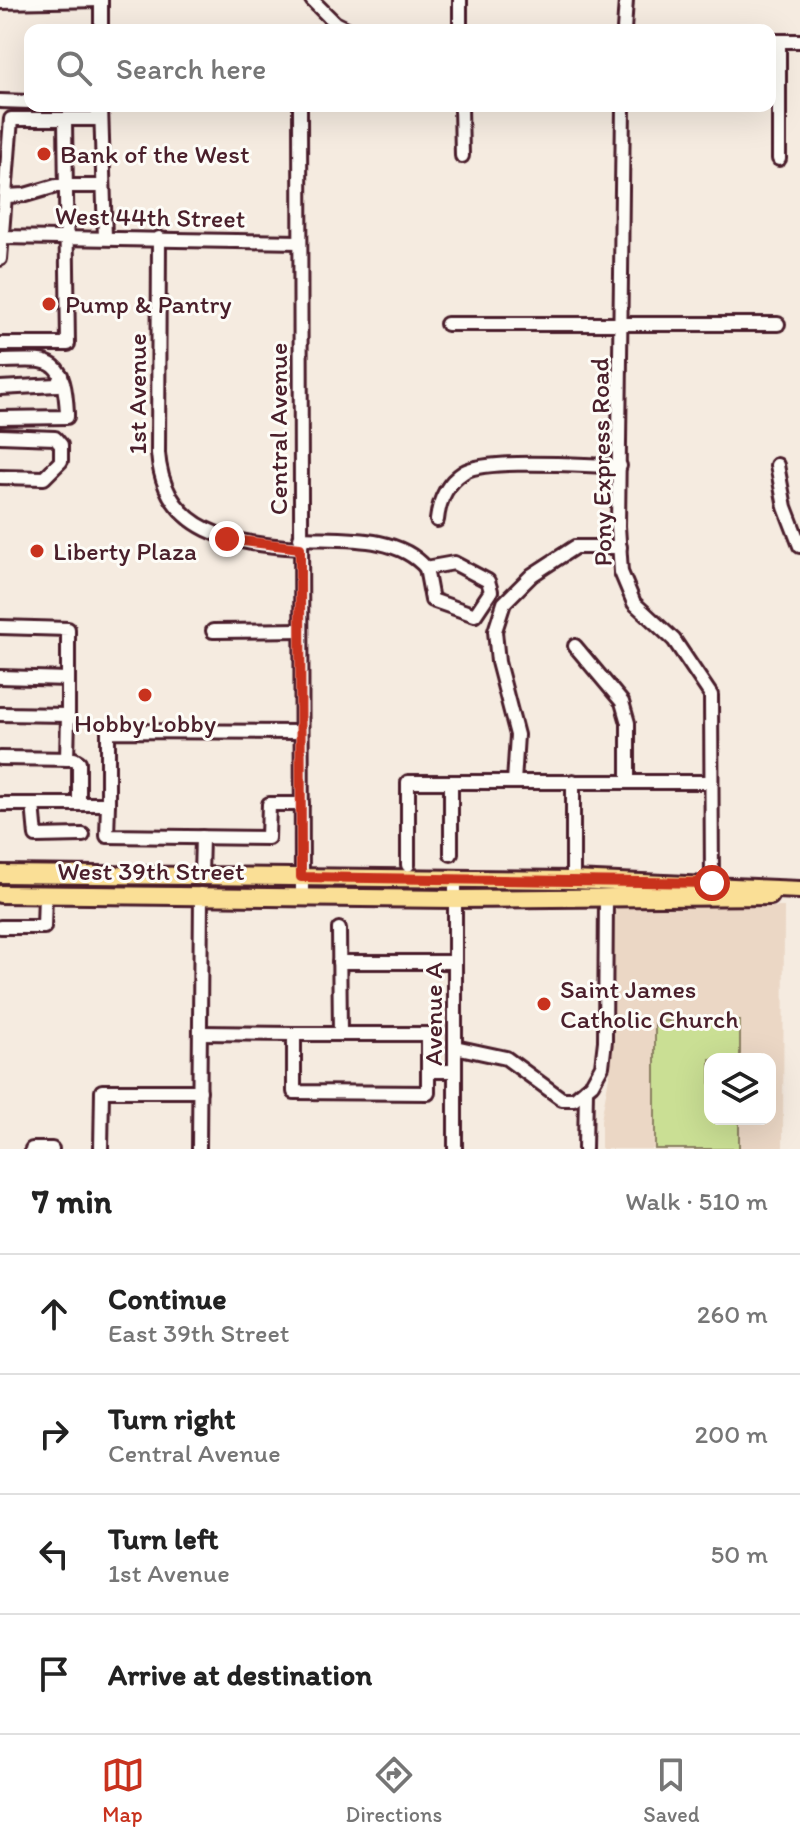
<!DOCTYPE html>
<meta charset="utf-8">
<style>
:root{--surface:#fff;--page:#f6f6f6;--text:#222;--muted:#767676;--line:#e0e0e0;--accent:#c8321e}
body{margin:0;font-family:Itim,sans-serif;background:var(--page);color:var(--text)}
.controls{position:absolute;right:24px;bottom:24px;display:grid;overflow:hidden;border-radius:16px;box-shadow:0 8px 32px #0002}
.controls button{width:72px;height:72px;display:grid;place-items:center;padding:0;border:0;border-bottom:2px solid var(--line);background:var(--surface);color:var(--text);font:40px sans-serif}
.stop{position:absolute;width:24px;height:24px;margin:-18px;border:6px solid #c8321e;border-radius:50%;background:#fff}
.stop.end{background:#c8321e;border-color:#fff;box-shadow:0 2px 8px #0008}
.list{margin:0;padding:0;list-style:none}
h2{display:flex;justify-content:space-between;align-items:center;height:104px;margin:0;padding:0 32px;font-size:34px}
h2 small{font-size:26px;font-weight:400;color:var(--muted)}
.list li{display:grid;grid-template-columns:52px 1fr auto;gap:24px;align-items:center;box-sizing:border-box;height:120px;padding:0 32px;border-top:2px solid var(--line)}
.list b{display:block;font-size:30px;white-space:nowrap}
.list p{margin:0;font-size:26px;white-space:nowrap;color:var(--muted)}
.list em{font-size:26px;font-style:normal;color:var(--muted)}
.icon{flex:none;width:44px;height:44px;fill:none;stroke:currentColor;stroke-width:2;stroke-linecap:round;stroke-linejoin:round}
.map{position:relative;flex:none;width:800px;height:1149px;overflow:hidden}
.search{position:absolute;background:var(--surface);box-shadow:0 8px 32px #0002;left:24px;right:24px;top:24px;height:88px;display:flex;align-items:center;gap:20px;box-sizing:border-box;padding:0 28px;border-radius:16px;color:var(--muted);font-size:30px}
.sheet{height:584px;background:var(--surface)}
nav{display:flex;justify-content:space-around;align-items:center;box-sizing:border-box;height:112px;border-top:2px solid var(--line);background:var(--surface);font-size:22px;color:var(--muted)}
nav a{display:grid;justify-items:center;gap:4px}
nav .on{color:var(--accent)}
.map>svg:first-child{display:block}
.built{fill:#ebd7c5;fill-rule:evenodd}
.green{fill:#cadf94;stroke:#8a7f60;stroke-width:2}
.lines{fill:none;stroke-linecap:round;stroke-linejoin:round}
.minor-casing{stroke:#4a1f2b;stroke-width:18}
.major-casing{stroke:#4a1f2b;stroke-width:22}
.minor{stroke:#fdfcf7;stroke-width:12}
.major{stroke:#fadf96;stroke-width:16}
.route{stroke:#c8321e;stroke-width:10}
.poi-dot{fill:#c8321e;stroke:#fdfcf7;stroke-width:3}
.labels{text-anchor:middle;stroke-width:6;stroke-linejoin:round;paint-order:stroke}
.poi-label{font-size:26px;fill:#4a1f2b;stroke:#fdfcf7;text-anchor:start}
.street-label{font-size:26px;fill:#4a1f2b;stroke:#fdfcf7}
</style>
<div class="map">
<svg width="800" height="1149" viewBox="0 0 800 1149">
<rect width="100%" height="100%" fill="#f5ebe0"/>
<filter id="ink" filterUnits="userSpaceOnUse"><feTurbulence type="fractalNoise" baseFrequency=".0125" numOctaves="2"/><feDisplacementMap in="SourceGraphic" scale="16" xChannelSelector="R" yChannelSelector="G"/><feConvolveMatrix kernelMatrix="1 2 1 2 8 2 1 2 1" color-interpolation-filters="sRGB"/></filter>
<g filter="url(#ink)">
<!-- built -->
<path class="built" d="M613,906L784,907L783,1149H601V1120L611,1066ZM710,1059H770V1119H710Z"/>
<!-- green -->
<polygon class="green" points="655,1021 740,1021 740,1059 710,1059 710,1119 739,1119 739,1149 655,1149"/>
<g class="lines">
<!-- minor casing -->
<g class="minor-casing">
<g id="minor">
<polyline points="312,0 335,23 349,30"/>
<polyline points="460,0 460,30"/>
<polyline points="0,2 101,0"/>
<polyline points="101,30 101,0"/>
<polyline points="624,30 626,0"/>
<polyline points="770,41 800,41"/>
<polyline points="779,41 779,159"/>
<polyline points="0,101 30,102"/>
<polyline points="101,106 105,238"/>
<polyline points="300,106 302,896"/>
<polyline points="461,106 462,156"/>
<polyline points="623,106 618,526 621,572 634,603 674,640 711,695 712,883"/>
<polyline points="6,196 25,195 56,186 102,186"/>
<polyline points="0,237 299,242"/>
<path d="M159,238L158,453C164,534 234,544 300,548"/>
<polyline points="0,259 11,119 101,119"/>
<polyline points="447,324 778,324"/>
<polyline points="0,344 68,344 65,120"/>
<path d="M0,361C50,360 64,354 67,413V417L0,418"/>
<polyline points="0,388 57,385 61,375"/>
<polyline points="0,436 55,438 61,445 61,461 44,478 0,477"/>
<polyline points="777,465 785,507 800,546"/>
<path d="M437,520C439,500 447,483 464,472C486,458 589,466 620,466"/>
<path d="M300,538C341,540 397,534 426,568"/>
<polygon points="454,563 488,581 491,591 475,615 432,600 426,568"/>
<polyline points="0,627 68,629 68,715 0,714"/>
<polyline points="213,631 301,630"/>
<polyline points="575,646 622,702 628,723 628,782"/>
<polyline points="0,677 68,679"/>
<polyline points="0,758 74,759 79,762 79,804"/>
<polyline points="67,759 68,715"/>
<polyline points="573,781 573,880"/>
<polyline points="514,782 517,735 498,662 495,631 504,603 532,575 575,547 620,547"/>
<polyline points="0,804 108,804 107,836 268,838 269,804 302,804"/>
<polyline points="33,804 36,836 83,835"/>
<polyline points="108,804 108,731 301,732"/>
<polyline points="451,854 451,782"/>
<polyline points="408,865 408,782 711,782"/>
<polyline points="201,876 202,837"/>
<polyline points="0,927 44,927 45,894"/>
<polyline points="339,929 340,1034"/>
<polyline points="339,962 455,962"/>
<polyline points="201,1033 294,1034 294,1092 428,1093 428,1071 455,1071"/>
<polyline points="294,1034 428,1034 428,1071"/>
<polyline points="455,1047 506,1058 562,1099 574,1099 592,1084 602,1066 605,1041 606,898"/>
<polyline points="32,1149 52,1149"/>
<polyline points="101,1149 102,1091 200,1091"/>
<polyline points="199,1149 201,894"/>
<polyline points="455,1149 455,879"/>
<polyline points="585,1149 586,1089"/>
</g>
</g>
<!-- major casing -->
<g class="major-casing">
<g id="major">
<polyline points="0,874 573,880 800,890"/>
<polyline points="0,894 455,899 770,896"/>
</g>
</g>
<!-- minor -->
<use href="#minor" class="minor"/>
<!-- major -->
<use href="#major" class="major"/>
</g>
</g>
<g class="lines" filter="url(#ink)">
<!-- route -->
<polyline class="route" points="227,539 300,548 301,877 712,883"/>
</g>
<!-- markers -->
<g class="poi-dot">
<circle cx="44" cy="154" r="8"/>
<circle cx="49" cy="304" r="8"/>
<circle cx="37" cy="551" r="8"/>
<circle cx="145" cy="695" r="8"/>
<circle cx="544" cy="1004" r="8"/>
</g>
<g class="labels">
<!-- poi labels -->
<g class="poi-label">
<text x="60" y="163">Bank of the West</text>
<text x="65" y="313">Pump &amp; Pantry</text>
<text x="53" y="560">Liberty Plaza</text>
<text x="145" y="732" text-anchor="middle">Hobby Lobby</text>
<text x="560" y="998">Saint James<tspan x="560" dy="30">Catholic Church</tspan></text>
</g>
<!-- street labels -->
<g class="street-label">
<text transform="translate(150 217) rotate(1)" y="9">West 44th Street</text>
<text transform="translate(137 394) rotate(-90)" y="9">1st Avenue</text>
<text transform="translate(278 429) rotate(-90)" y="9">Central Avenue</text>
<text transform="translate(601 462) rotate(-91)" y="9">Pony Express Road</text>
<text x="151" y="880">West 39th Street</text>
<text transform="translate(433 1014) rotate(-90)" y="9">Avenue A</text>
</g>
</g>
</svg>
<div class="controls">
<button><svg class="icon" aria-label="layers" viewBox="0 0 24 24"><path d="M12 4l9 5-9 5-9-5zM3 14l9 5 9-5"/></svg></button>
</div>
<div class="stop" style="left:712px;top:883px"></div>
<div class="stop end" style="left:227px;top:539px"></div>
<div class="search"><svg class="icon" aria-label="search" viewBox="0 0 24 24"><circle cx="10" cy="10" r="6"/><path d="M15 15l6 6"/></svg>Search here</div>
</div>
<section class="sheet">
<h2>7 min<small>Walk · 510 m</small></h2>
<ul class="list">
<li><svg class="icon" aria-label="ahead" viewBox="0 0 24 24"><path d="M12 20V5M6 11l6-6 6 6"/></svg><div><b>Continue</b><p>East 39th Street</p></div><em>260 m</em></li>
<li><svg class="icon" aria-label="right" viewBox="0 0 24 24"><path d="M7 20v-9h11M14 6l5 5-5 5"/></svg><div><b>Turn right</b><p>Central Avenue</p></div><em>200 m</em></li>
<li><svg class="icon" aria-label="left" viewBox="0 0 24 24"><path d="M17 20v-9H6M10 6l-5 5 5 5"/></svg><div><b>Turn left</b><p>1st Avenue</p></div><em>50 m</em></li>
<li><svg class="icon" aria-label="arrive" viewBox="0 0 24 24"><path d="M6 21V4h12l-3 4 3 4H6"/></svg><div><b>Arrive at destination</b></div></li>
</ul>
</section>
<nav>
<a class="on"><svg class="icon" aria-label="map" viewBox="0 0 24 24"><path d="M3 6l6-2 6 2 6-2v14l-6 2-6-2-6 2zM9 4v14M15 6v14"/></svg>Map</a>
<a><svg class="icon" aria-label="directions" viewBox="0 0 24 24"><path d="M12 3l9 9-9 9-9-9zM9 14v-3h6M13 9l2 2-2 2"/></svg>Directions</a>
<a><svg class="icon" aria-label="saved" viewBox="0 0 24 24"><path d="M7 4h10v16l-5-4-5 4z"/></svg>Saved</a>
</nav>
